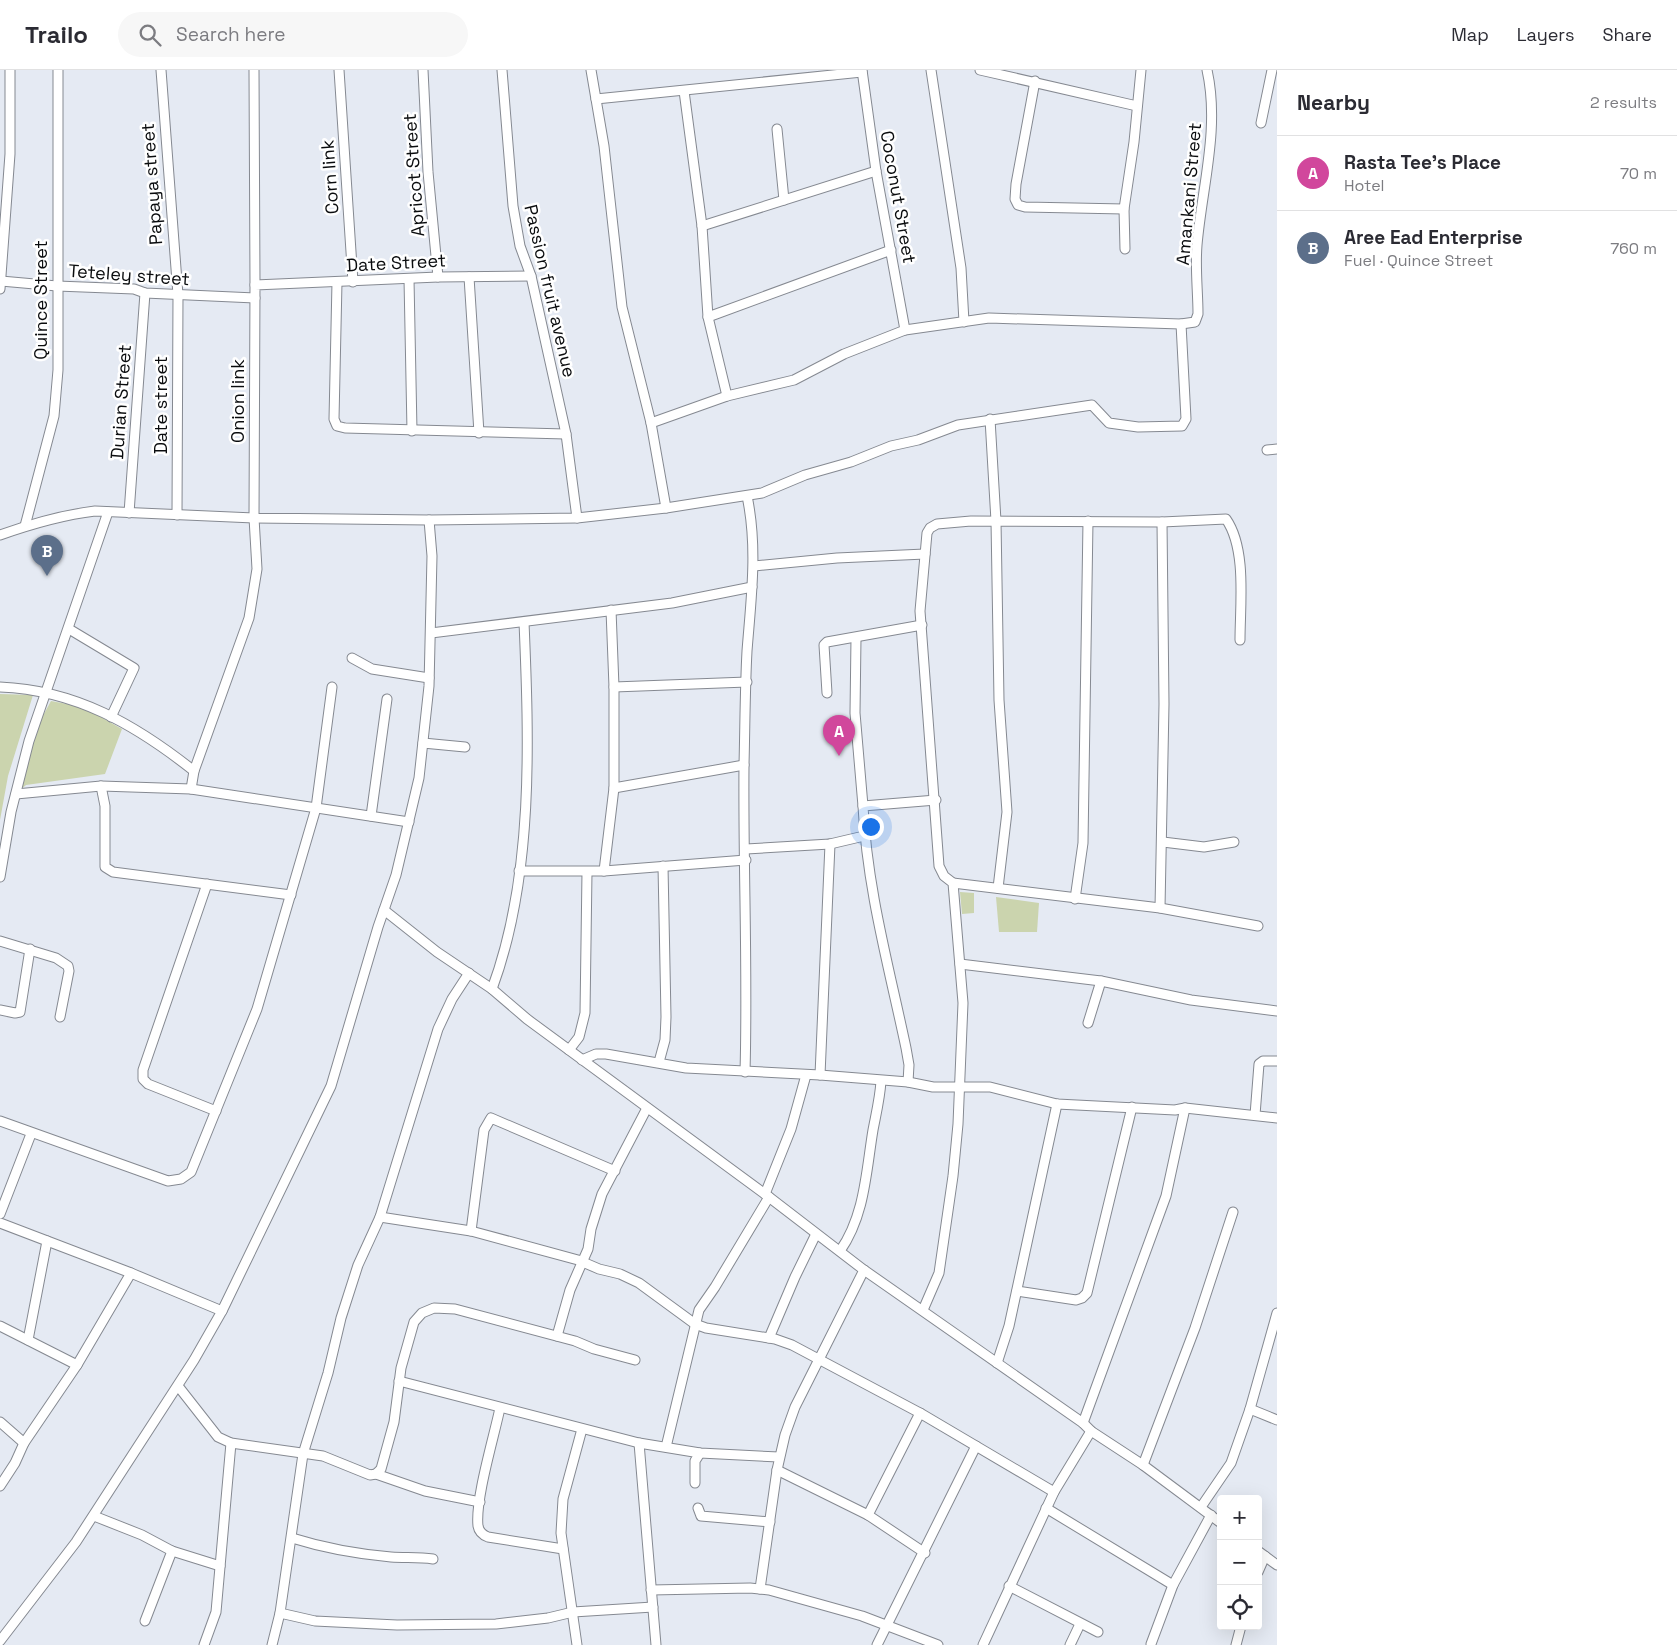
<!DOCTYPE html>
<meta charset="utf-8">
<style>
:root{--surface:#fff;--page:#f7f7f7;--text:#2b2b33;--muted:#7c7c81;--line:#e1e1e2;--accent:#2563eb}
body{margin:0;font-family:"Space Grotesk",sans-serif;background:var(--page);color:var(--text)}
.controls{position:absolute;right:15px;bottom:15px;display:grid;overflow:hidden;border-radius:5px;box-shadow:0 5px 20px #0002}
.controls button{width:45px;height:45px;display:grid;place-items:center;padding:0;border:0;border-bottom:1px solid var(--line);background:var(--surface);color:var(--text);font:25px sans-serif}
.you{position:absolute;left:870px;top:756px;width:18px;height:18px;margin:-12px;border:4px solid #fff;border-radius:50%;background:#1a73e8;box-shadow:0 0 0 8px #1a73e833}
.badge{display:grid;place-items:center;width:32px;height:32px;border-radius:50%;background:var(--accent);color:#fff;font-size:16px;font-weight:700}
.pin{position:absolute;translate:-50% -41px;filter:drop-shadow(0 1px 2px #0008)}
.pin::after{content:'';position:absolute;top:26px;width:18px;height:15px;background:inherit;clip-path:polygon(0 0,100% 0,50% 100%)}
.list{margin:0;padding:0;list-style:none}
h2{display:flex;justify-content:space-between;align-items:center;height:65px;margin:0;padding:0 20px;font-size:21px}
h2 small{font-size:16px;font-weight:400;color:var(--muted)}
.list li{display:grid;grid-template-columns:32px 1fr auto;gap:15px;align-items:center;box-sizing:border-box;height:75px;padding:0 20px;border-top:1px solid var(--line)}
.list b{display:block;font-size:19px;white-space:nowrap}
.list p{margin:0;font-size:16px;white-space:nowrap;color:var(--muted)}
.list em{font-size:16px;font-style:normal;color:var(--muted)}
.icon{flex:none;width:28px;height:28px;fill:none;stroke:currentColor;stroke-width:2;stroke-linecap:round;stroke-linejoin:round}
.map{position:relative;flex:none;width:1277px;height:1575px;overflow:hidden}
header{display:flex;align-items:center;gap:30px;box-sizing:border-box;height:70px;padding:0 25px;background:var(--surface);border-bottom:1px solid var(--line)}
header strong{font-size:24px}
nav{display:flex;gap:28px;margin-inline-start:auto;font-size:18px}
.search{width:350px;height:45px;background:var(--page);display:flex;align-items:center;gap:12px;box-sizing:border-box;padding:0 18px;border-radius:28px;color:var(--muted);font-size:19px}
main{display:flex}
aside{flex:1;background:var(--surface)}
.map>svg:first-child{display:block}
.green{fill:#cbd4ae}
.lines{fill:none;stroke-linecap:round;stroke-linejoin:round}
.street-casing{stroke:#858991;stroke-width:11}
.street{stroke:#fff;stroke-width:9}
.labels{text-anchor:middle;stroke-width:5;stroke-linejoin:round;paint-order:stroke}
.street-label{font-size:18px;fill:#0a0c0e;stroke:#fff}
</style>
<header>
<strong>Trailo</strong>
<div class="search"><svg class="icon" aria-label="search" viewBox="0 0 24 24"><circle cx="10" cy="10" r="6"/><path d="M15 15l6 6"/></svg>Search here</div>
<nav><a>Map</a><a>Layers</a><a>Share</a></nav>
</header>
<main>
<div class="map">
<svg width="1277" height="1575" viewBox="0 0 1277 1575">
<rect width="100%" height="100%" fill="#e5eaf3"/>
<!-- green -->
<g class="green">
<polygon points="0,624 33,625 8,706 0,750"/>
<polygon points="51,631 83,637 122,659 105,704 26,715 16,724 29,671"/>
<polygon points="960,822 974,823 974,843 962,844"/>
<polygon points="996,827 1039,833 1037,862 999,862"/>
</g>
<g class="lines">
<!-- street casing -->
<g class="street-casing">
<g id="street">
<polyline points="161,0 178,225 177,445"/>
<polyline points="254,0 255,215"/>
<polyline points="339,0 353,212"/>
<polyline points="423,0 428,102 438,207"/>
<polyline points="502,0 513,136 520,176 531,206 566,364 577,448"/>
<polyline points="591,0 604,76 622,237 651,353 666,438"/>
<polyline points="862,0 876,101 905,260"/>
<polyline points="931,0 961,198 964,252"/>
<polyline points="980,0 1137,36"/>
<polyline points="1035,11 1016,114 1015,129 1018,135 1025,137 1124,139"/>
<polyline points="684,21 702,156 708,247 727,326"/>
<polyline points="596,29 862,2"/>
<polyline points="1261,53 1272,0"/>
<polyline points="777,59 784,130"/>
<polyline points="702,156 876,101"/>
<polyline points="1125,179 1124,139 1134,72 1141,0"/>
<polyline points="469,207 479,363"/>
<polyline points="409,209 412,361"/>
<polyline points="1,211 57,216 134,219 145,223 255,228"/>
<polyline points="337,212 334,349 337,356 345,358 566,364"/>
<polyline points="0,219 10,84 10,0"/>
<polyline points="708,247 891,180"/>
<polyline points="990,349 996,451 999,630 1007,742 998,818"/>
<path d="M651,353L727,326L794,310L844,284L905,260L989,248L1181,254L1195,252L1198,244C1198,222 1195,198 1197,175C1202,117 1220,58 1207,0"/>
<polyline points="1267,380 1277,379"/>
<polyline points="129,443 145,223"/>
<polyline points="25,456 54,346 58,300 58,0"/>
<path d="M0,465C31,454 62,445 95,441L254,448L429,450L577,448L666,438L762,423L805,405L851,392L891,376L918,370L958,355L1092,335L1109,353L1138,357L1182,356L1186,349L1181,254"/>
<polyline points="754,496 837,488 925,484"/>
<polyline points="69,559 134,598 111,647"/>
<polyline points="431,563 672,533 752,517"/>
<polyline points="856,568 855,643 863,736"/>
<polyline points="352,588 372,599 429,608"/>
<path d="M0,617C76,620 136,655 194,701"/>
<polyline points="614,617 747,612"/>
<polyline points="827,623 824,575 827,572 922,555"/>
<polyline points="423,673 465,677"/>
<polyline points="101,716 105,736 105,797 113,802 291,825"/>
<polyline points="614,718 744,695"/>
<polyline points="191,719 194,701 249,548 257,499 254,448 255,215 438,207 531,206"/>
<polyline points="16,724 101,716 191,719 409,752"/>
<polyline points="371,746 387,629"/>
<polyline points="1163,772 1204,777 1234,772"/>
<polyline points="746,779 830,774 864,766"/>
<polyline points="519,801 604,801 746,790"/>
<polyline points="604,801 614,718 614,617 611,540"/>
<polyline points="0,807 11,742 29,671 108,442"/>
<polyline points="953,813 1160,838 1258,856"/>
<polyline points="207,814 143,1000 143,1009 148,1014 216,1041"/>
<polyline points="1075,829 1083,773 1088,451"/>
<polyline points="1160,838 1164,634 1162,452"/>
<polyline points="384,840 437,882 492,919 527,949 765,1124 864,1200 1083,1353 1091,1361 1143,1395 1221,1453"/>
<polyline points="0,871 56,888 68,896 69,901 60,947"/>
<polyline points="960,894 1101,911 1191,930 1277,941"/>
<path d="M492,919C534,806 529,671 524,552"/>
<polyline points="0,940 15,943 20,942 30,879"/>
<polyline points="1088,953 1101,911"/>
<polyline points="569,980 579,967 585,943 587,802"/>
<polyline points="582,990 596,984 606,984 686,998 820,1005 908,1012 933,1017 990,1017 1057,1034 1175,1040 1185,1038 1277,1048"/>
<polyline points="659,992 665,970 666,947 663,796"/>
<path d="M745,1002C748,899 743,797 744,695C745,657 745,618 747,581C751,529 758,478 747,426"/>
<polyline points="820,1005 830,774"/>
<path d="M908,1012L909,995L906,978C889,897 867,819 863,736L936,730"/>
<polyline points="1255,1045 1259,994 1263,991 1277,991"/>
<polyline points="0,1051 168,1111 181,1109 191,1102 257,939 316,738 332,617"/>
<polyline points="765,1124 791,1059 806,1005"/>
<polyline points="0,1144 31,1064"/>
<polyline points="380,1147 471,1161 578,1190 599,1199 620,1204 639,1213 695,1254 706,1258 775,1269 792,1275 920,1343 1054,1422"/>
<polyline points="0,1153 131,1203 222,1241"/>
<polyline points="471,1161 484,1060 491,1048 615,1101"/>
<path d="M840,1181C865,1145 866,1102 873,1060C876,1044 880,1028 881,1011"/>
<polyline points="1017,1221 1076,1230 1082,1228 1087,1223 1132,1037"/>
<path d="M923,1240L939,1203L953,1106L958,1054L963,933L953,813L944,806L939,796L920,541L927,463L930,458L937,454L971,451L1162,452L1226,449C1247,479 1240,535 1240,570"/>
<polyline points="0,1256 77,1295"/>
<polyline points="557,1266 570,1220 588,1179 591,1159 602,1124 647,1038"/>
<polyline points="769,1268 795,1207 816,1164"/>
<polyline points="28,1270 47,1171"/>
<polyline points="997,1293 1009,1256 1057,1034"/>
<polyline points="399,1311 639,1373 700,1383 779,1387"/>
<polyline points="178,1316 218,1367 231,1373 323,1386 370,1405 376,1404 425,1421 480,1432"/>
<path d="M500,1338C494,1367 475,1429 478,1456C479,1462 483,1465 488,1467L563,1479"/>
<polyline points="1250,1339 1277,1350"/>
<polyline points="0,1352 24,1373"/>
<polyline points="1083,1353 1166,1126 1185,1038"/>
<polyline points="639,1373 656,1575"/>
<polyline points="666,1377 699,1240 715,1217 769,1127"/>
<polyline points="1143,1395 1195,1258 1233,1142"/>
<polyline points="777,1400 868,1445 925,1483"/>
<polyline points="376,1404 381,1399 394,1352 401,1298 414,1252 422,1243 434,1238 455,1239 575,1271 594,1279 635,1290"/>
<polyline points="695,1413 695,1391 700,1383"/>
<polyline points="0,1416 15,1393 24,1373 77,1295 131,1203"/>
<polyline points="1201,1437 1231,1393 1250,1339 1277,1243"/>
<polyline points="698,1438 701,1446 770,1452"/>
<polyline points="1046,1438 1173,1515"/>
<polyline points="868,1445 920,1343"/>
<polyline points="94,1446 142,1465 172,1481 220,1496"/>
<path d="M292,1468C324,1478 357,1484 391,1487C405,1488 419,1487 433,1489"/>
<polyline points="1258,1481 1277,1495"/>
<polyline points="1258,1502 1265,1486"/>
<polyline points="1009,1516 1098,1562"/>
<polyline points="760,1519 777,1400 785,1365 795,1337 864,1200"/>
<polyline points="651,1520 750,1518 769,1520 862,1546 938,1575"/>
<polyline points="280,1543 315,1551 397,1555 496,1554 548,1548 573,1542 653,1537"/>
<polyline points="145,1551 172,1481"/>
<polyline points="0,1571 76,1472 194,1290 222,1241 331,1016 378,857 396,805 419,708 429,616 432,486 429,450"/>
<polyline points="1151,1574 1173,1515 1211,1445"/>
<polyline points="204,1575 216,1542 231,1373"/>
<polyline points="272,1575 280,1543 303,1384 328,1303 341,1248 358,1195 380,1147 438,959 452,929 469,903"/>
<polyline points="577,1575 561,1463 563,1429 582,1359"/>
<polyline points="877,1575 976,1376"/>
<polyline points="983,1575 1054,1422 1091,1361"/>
<polyline points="1070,1575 1080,1554"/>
<polyline points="1236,1575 1241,1556"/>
</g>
</g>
<!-- street -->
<use href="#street" class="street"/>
</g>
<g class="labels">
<!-- street labels -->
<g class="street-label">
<text transform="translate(414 105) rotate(-94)" y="6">Apricot Street</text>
<text transform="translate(330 107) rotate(-94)" y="6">Corn link</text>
<text transform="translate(152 114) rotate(-94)" y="6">Papaya street</text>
<text transform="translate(1189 124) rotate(-85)" y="6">Amankani Street</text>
<text transform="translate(898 127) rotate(80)" y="6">Coconut Street</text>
<text transform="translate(396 193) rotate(-3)" y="6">Date Street</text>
<text transform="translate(129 205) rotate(4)" y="6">Teteley street</text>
<text transform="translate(550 221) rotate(77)" y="6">Passion fruit avenue</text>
<text transform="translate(41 230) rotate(-90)" y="6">Quince Street</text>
<text transform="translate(238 331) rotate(-90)" y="6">Onion link</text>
<text transform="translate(121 332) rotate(-86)" y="6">Durian Street</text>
<text transform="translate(161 335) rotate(-90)" y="6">Date street</text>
</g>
</g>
</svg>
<div class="controls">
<button>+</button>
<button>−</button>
<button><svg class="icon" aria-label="locate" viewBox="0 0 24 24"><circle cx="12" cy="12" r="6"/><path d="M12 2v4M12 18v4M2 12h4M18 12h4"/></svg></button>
</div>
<div class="you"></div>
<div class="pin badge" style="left:839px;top:686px;background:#d1479c">A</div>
<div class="pin badge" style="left:47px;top:506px;background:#5c6f8a">B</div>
</div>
<aside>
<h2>Nearby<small>2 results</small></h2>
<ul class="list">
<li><span class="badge" style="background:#d1479c">A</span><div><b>Rasta Tee’s Place</b><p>Hotel</p></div><em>70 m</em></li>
<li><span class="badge" style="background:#5c6f8a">B</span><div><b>Aree Ead Enterprise</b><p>Fuel · Quince Street</p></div><em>760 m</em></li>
</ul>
</aside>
</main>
